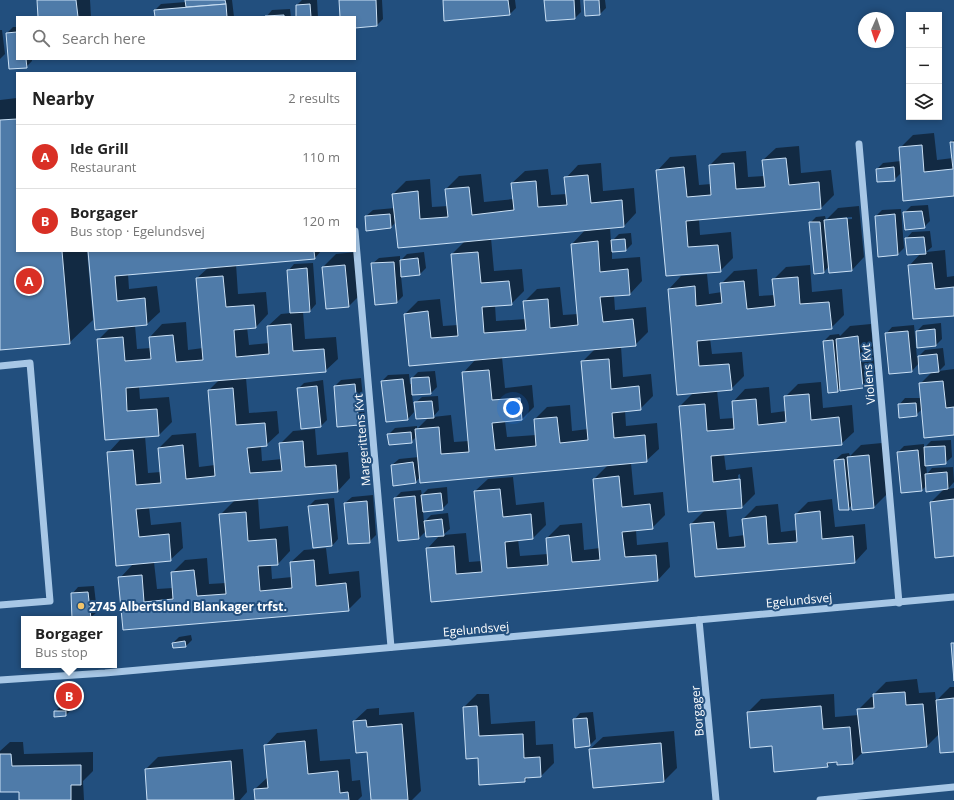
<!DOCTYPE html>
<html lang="en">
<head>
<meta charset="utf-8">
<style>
	body { margin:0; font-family:"Open Sans",sans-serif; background:#f6f6f6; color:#222 }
	.controls { position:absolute; right:12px; top:12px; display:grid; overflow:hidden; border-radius:0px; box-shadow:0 2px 6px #0003 }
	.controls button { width:36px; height:36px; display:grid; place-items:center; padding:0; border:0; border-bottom:1px solid #e0e0e0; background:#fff; color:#222; font:20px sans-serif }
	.compass { position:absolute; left:858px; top:12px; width:36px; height:36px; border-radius:50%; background:#fff; box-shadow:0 2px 6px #0003; rotate:183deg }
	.you { position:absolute; left:513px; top:408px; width:14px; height:14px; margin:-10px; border:3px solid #fff; border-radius:50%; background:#1a73e8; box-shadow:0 0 0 6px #1a73e833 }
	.badge { display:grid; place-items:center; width:26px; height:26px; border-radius:50%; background:#d93025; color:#fff; font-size:13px; font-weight:700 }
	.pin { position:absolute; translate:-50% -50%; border:2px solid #fff; box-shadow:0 1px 4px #0006 }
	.popup { position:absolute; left:21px; top:616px; width:96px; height:52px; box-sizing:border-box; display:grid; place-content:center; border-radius:0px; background:#fff; filter:drop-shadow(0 1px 3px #0005); font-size:13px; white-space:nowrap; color:#767676 }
	.popup b { font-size:15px; color:#222 }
	.popup::after { content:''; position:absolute; left:50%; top:100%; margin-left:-8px; border:8px solid transparent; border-top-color:#fff }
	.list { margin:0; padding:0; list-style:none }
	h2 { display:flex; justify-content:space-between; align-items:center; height:52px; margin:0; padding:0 16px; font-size:17px }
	h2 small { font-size:13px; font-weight:400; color:#767676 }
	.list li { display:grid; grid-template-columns:26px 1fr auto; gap:12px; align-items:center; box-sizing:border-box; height:64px; padding:0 16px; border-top:1px solid #e0e0e0 }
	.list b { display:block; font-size:15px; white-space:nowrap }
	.list p { margin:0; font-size:13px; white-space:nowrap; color:#767676 }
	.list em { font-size:13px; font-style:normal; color:#767676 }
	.icon { flex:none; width:22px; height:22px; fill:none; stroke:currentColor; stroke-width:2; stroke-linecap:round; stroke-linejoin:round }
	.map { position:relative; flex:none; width:954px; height:800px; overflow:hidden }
	.search { position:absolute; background:#fff; box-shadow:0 2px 6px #0003; left:16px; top:16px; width:340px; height:44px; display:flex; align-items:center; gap:10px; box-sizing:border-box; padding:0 14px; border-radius:0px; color:#767676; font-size:15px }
	.panel { position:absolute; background:#fff; box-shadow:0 2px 6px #0003; left:16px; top:72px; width:340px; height:180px; border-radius:0px }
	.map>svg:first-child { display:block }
	.shadow { fill:#0007; fill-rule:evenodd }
	.building { fill:#4f7ba9; stroke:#cae0f5 }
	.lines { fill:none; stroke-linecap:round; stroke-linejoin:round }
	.minor { stroke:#a7c7e6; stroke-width:7 }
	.poi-dot { fill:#f2c46a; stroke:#224f7e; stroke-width:1.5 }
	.labels { text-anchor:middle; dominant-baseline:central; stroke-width:4; stroke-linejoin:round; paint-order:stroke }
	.street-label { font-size:12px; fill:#fff; stroke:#224f7e }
	.poi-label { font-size:12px; font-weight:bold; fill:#fff; stroke:#224f7e; text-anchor:start }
</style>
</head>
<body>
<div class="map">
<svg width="954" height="800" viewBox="0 0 954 800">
	<rect width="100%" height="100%" fill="#224f7e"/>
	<g class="shadow">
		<polygon points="38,0 90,0 91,17 39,17"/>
		<polygon points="186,0 232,0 234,17 156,17 155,10 161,4 186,2"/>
		<polygon points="302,0 317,0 318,17 297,17 297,5"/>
		<polygon points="340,0 382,0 383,19 377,25 355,27 355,17 341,17"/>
		<polygon points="444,0 515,0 516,8 510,14"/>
		<polygon points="545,0 580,0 581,12 575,18"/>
		<polygon points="585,0 605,0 606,8 600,14"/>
		<polygon points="290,9 291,17 266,17 272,10"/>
		<polygon points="13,27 17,27 17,59 32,59 32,61 26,67 10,68 7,33"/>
		<polygon points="0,30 2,30 5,54 0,59"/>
		<polygon points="17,98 17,251 87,251 93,320 69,343 0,349 0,100"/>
		<polygon points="934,133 937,160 953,158 951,142 954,140 954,195 902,172 894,180 877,169 883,163 901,161 900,148 913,135"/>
		<polygon points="799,146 801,173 831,170 834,195 821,208 699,219 700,235 731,232 733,258 720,271 667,275 658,170 670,157 696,155 699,185 711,184 710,165 722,153 746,151 748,177 765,176 763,160 776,148"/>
		<path d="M601,163l2,28 31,-3 2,25 -12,13 -14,1 1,15 8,-8 12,-1 1,11 -6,6 -14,1v8l28,-2 2,24 -12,13 -16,1 1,15 31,-3 2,25 -13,13 -14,1 2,31 28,-3 2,22 -13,13 -15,1 1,16 31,-3 2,26 -13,12 -15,2 3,32 29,-3 2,23 -13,13 -16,2 1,15 31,-3 2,25 -12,13 -226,21 -4,-53 12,-13 -14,-4 -7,7 -20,2 -4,-42 6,-6 20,-2 1,5 6,-6 19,-2 1,16 -6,6 -19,2 1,11 7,-7 17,-2 2,16 -7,6 23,-2 3,29 13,-1 -7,-70 13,-12 25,-2 3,28 28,-3 2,23 -13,13 -15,1 2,17 28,-2 -1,-16 13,-13 22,-2 2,27 16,-2 -6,-69 14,-14 -188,12 -5,6 -23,-18 7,-6 20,-2 -2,-21 -6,6 -22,-8 6,-6 22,-2v3l12,-12 -14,-14 7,-6 16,-1 1,14 -6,7 18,-2 3,27 15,-1 -6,-68 13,-14 -66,6 -5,-51 13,-13 22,-2 3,27 15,-1 -6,-71 14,-14 -70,-18 -5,5 -25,-11 7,-6 22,-2 -2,-14 13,-13 24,-2 2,28 16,-1 -2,-17 13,-13 22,-2 3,28 30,-3 -2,-16 13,-12 23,-2 3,26 16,-1 -1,-16 12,-13zM586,229l-14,15 6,70 -15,1 -3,-28 -23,2 -13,13 2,17 -30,2 -1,-16 16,-1 13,-13 -2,-22 -28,2 -3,-33zM595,349l-13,13 6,67 -16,2 -2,-26 -23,2 -12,12 1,16 -29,2 -2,-16 17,-2 12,-12 -2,-22 -27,3 -3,-31z"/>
		<polygon points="928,205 930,221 924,227 904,213 911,206"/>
		<path d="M859,206l5,51 -12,13 -23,-4 -5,6 -14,-49 6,-6 9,-1 1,4 12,-12zM852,217v2l-15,1v-2z"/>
		<polygon points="901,209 904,248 898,254 876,216 882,210"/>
		<polygon points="930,231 932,247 926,252 945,250 947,277 954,276 954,315 909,266 921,253 906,239 912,232"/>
		<path d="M89,251h232l-6,7 -79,6 2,30 28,-2 2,22 -12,13h-9l2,18 20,-2 -1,-17 13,-12 10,-1 -3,-42 6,-7 19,-1 3,41 -6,7h-7l2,28 31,-2 2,22 -13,12 -79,7 3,35 28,-2 2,22 -13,12 -5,1 1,15 20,-2 -2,-15 13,-13 22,-2 2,26 31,-3 2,26 -12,13 -80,7 2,31 28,-3 2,25 -12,13h-7l1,15 20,-2 -1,-15 13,-12 22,-2 3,26 30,-3 2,26 -13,13 -224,19 -4,-51 14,-15 -26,-110 12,-13 25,-2 -1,-2 -38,3 -8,-99 12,-12zM209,267l-12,11 6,70 -15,2 -2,-28 -24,2 -12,13 1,11 -14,1 -2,-24 12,-1 13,-12 -3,-26 -28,3 -1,-15zM219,380l-10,10 6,75 -16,2 -3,-34 -24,2 -13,13 2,24 -13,1 -3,-37 14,-1 13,-13 -3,-25 -29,2 -1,-13zM235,500l-15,15 6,68 -17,1 -2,-26 -22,2 -13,13 1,15 -16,1 -3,-27 16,-2 13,-12 -2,-26 -30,3 -2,-18z"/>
		<polygon points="357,252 361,294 349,306 323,267 336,254"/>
		<polygon points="424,252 426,268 420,274 401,276 403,296 397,302 372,264 379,258 400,256 400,261 407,254"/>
		<path d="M810,265l2,27 30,-3 2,26 -13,13 -121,10 2,16 30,-2 2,24 -13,13 -14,1 3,29 14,-1 -1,-16 12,-13 24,-2 2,26 15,-2 -1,-14 13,-13 23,-2 2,26 29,-3 2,27 -13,12 -117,10 2,16 26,-3 3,27 -13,13 -16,1 3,29 16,-2 -2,-16 13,-13 22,-2 3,28 16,-2 -1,-16 12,-12 24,-3 3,28 30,-3 2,25 -12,13 -159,14 -5,-52 14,-14 -25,-104 14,-14 -25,-103 12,-13 26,-2 2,20 13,-2 -1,-8 13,-13 23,-2 2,27 16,-1 -2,-15 13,-13zM740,474l2,23h-2l-2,-22z"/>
		<polygon points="941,323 942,339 936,345 917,331 923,325"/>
		<polygon points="871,324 875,375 862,387 841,387 837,391 824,341 830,335 839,334 840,336 850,326"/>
		<polygon points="914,325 917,358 925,350 943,348 945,365 939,371 954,369 954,434 922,409 916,415 899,405 905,398 921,398 920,384 932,372 919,363 912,371 886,334 892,327"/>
		<polygon points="435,371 437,387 431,393 412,394 414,412 408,419 382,381 388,375 409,374 410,384 412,384 412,378 418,372"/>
		<polygon points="361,378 365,418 359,424 335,386 341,380"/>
		<polygon points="323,380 327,420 321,426 298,389 304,383"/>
		<polygon points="951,440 952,457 945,463 926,465 927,474 932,468 953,467 954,482 948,489 954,488 954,555 931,502 944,489 927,485 921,491 898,452 904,446 924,444 924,448 931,441"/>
		<polygon points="882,443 887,494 874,507 852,505 848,509 835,460 842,454 849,453 850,456 861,445"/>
		<polygon points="373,495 376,535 369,542 345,503 352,497"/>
		<polygon points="334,498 338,539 332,546 313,547 309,506 315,500"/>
		<polygon points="94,586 97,612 90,618 73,619 72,594 78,587"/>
		<polygon points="191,635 192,640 186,646 173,643 179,637"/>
		<polygon points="917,679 919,693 935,692 936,701 950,687 954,687 954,751 940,733 926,747 863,752 852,763 832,761 827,766 773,745 748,712 761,699 834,694 835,717 859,715 858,710 871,697 874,697 874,694 886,682"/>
		<polygon points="477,694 489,694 491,724 535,721 536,745 553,744 554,763 541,776 529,777 525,781 479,757 464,707"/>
		<polygon points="72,705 72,709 66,715 55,712 61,706"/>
		<polygon points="379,708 379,715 414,712 421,791 412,800 372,800 368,751 354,721 367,709"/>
		<polygon points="593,712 596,739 590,745 574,720 580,713"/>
		<polygon points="317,729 320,761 350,759 352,781 360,780 362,796 358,800 256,800 255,789 268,777 265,746 277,733"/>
		<polygon points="674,731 677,768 664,781 594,786 590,749 603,737"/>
		<polygon points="10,742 23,742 24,754 93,752 93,771 83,781 84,800 20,800 20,791 0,791 0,751"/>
		<polygon points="243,749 247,792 240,800 148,800 146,769 158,757"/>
	</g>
	<g class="building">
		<polygon points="37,0 76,0 78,17 38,17"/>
		<polygon points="185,0 225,0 226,4 186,7"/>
		<polygon points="339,0 376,0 377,26 355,28 355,17 340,17"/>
		<polygon points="443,0 508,0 510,15 444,21"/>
		<polygon points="544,0 574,0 575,19 546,21"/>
		<polygon points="584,0 599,0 600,15 585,16"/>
		<polygon points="226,4 227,17 155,17 154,10"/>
		<polygon points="310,4 311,17 296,17 296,5"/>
		<polygon points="284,15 284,17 265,17 265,16"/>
		<polygon points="17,32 17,59 26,59 27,68 9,69 6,33"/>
		<polygon points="17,119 17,251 62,251 70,344 0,350 0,120"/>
		<polygon points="950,142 954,142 954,196 903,201 899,147 922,145 924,172 953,169"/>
		<polygon points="786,158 789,185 819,182 821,209 686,221 688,247 718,245 721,272 666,276 656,170 684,167 687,197 711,195 709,165 734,163 736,189 765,187 762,160"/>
		<polygon points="894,167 895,181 877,182 876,169"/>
		<polygon points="588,175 591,203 622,200 624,227 398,248 392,194 418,191 420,219 448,217 445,189 469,187 472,215 514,210 511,183 536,181 538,207 567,205 564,177"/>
		<polygon points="922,211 925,228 905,230 903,212"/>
		<polygon points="390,214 391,228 366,231 365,216"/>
		<polygon points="895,214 898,255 878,257 875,216"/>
		<polygon points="847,218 852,271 829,273 824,220"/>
		<polygon points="809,222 820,222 824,273 814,274"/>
		<polygon points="924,237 926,254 907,255 905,238"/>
		<polygon points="625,239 626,251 612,252 611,240"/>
		<polygon points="598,241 600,272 628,269 630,295 600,297 603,322 633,319 636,346 409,366 404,314 428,311 431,338 458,336 451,254 478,252 481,283 509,281 512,305 482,307 484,333 526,330 523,301 548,299 550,328 578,325 571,244"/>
		<polygon points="88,251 314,251 315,259 115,276 117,301 145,298 147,325 95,330"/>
		<polygon points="418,258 420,275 401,277 400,260"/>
		<polygon points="394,262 397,303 375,305 371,263"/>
		<polygon points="932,263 935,289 954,287 954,316 913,319 908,265"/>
		<polygon points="345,265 349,307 326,309 322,267"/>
		<polygon points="307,268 310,312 290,313 287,270"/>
		<polygon points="223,276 226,307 254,305 256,328 234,330 236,357 269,354 267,326 291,324 293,351 324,349 326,372 126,388 127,411 157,409 159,436 105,440 97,339 123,337 125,361 151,359 149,337 173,335 176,362 203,360 196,278"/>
		<polygon points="798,277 800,304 829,302 832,329 697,341 699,366 729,364 732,390 677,395 668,289 695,286 696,306 722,303 720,283 744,281 747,309 775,306 772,279"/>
		<polygon points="935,329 936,346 917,348 916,331"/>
		<polygon points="908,331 912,372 889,374 885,333"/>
		<polygon points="858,336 863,388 840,391 836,339"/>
		<polygon points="833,340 838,392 828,393 823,341"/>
		<polygon points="937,354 939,372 919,374 918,356"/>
		<polygon points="609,359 611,389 639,386 641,410 612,413 614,438 645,435 647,462 420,483 415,429 439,427 441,454 469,452 462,372 489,370 492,400 520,398 522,420 492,423 495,450 536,446 534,419 557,417 560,443 588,440 581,361"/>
		<polygon points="429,377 431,394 412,395 411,378"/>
		<polygon points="403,379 408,420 386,422 381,381"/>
		<polygon points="943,381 946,408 954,407 954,435 924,438 919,383"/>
		<polygon points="355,384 359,425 337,427 334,386"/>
		<polygon points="317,386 321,427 301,429 297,388"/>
		<polygon points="233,388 236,425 265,423 267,446 247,448 250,473 282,471 279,443 303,441 305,467 336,465 338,492 136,509 139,537 169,534 171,561 116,566 107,452 133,450 136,485 161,483 158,448 183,445 186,479 215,476 208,390"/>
		<polygon points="809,394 811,420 839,417 842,445 711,456 713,482 740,479 742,508 688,512 679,406 705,404 707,431 734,429 732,401 756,399 758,425 786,422 784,396"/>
		<polygon points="432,401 434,418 416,419 414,402"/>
		<polygon points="916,403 917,416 899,418 898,404"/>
		<polygon points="411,432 412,443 389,445 387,434"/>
		<polygon points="945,446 946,464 925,466 924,447"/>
		<polygon points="918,450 922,491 901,493 897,452"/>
		<polygon points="869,455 874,508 852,510 847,457"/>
		<polygon points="844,459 849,510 839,510 834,460"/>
		<polygon points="413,462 416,483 393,486 391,465"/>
		<polygon points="947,472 948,489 926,492 925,474"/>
		<polygon points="619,476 622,507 650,504 653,529 622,532 625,557 656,555 658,581 431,602 426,548 454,546 456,574 482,572 474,491 500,489 503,517 531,514 533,539 505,542 507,568 548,565 546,538 569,535 572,562 600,560 593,479"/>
		<polygon points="441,493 443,510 423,512 421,495"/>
		<polygon points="415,496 419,539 398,541 394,498"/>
		<polygon points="954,499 954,556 935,558 930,502"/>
		<polygon points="367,501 370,543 348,544 344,503"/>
		<polygon points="328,504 332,546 313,548 308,506"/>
		<polygon points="820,511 822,539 853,536 855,563 695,577 690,524 714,522 717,549 745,547 742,519 766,516 768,544 797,542 795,514"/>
		<polygon points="246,512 248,541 276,539 278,565 258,566 260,591 292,588 290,562 314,560 316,586 346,583 349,611 123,630 118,577 142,575 144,602 173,599 171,572 194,570 197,596 226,594 219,514"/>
		<polygon points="442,519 444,536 426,537 424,521"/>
		<polygon points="88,592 91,619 72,619 71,593"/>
		<polygon points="185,641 186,647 173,648 172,643"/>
		<polygon points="951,643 954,643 954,681"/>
		<polygon points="905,692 906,705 923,704 927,747 862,753 857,709 874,708 873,694"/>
		<polygon points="954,698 954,752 940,753 936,700"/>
		<polygon points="477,706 479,736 523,734 524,758 540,757 541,777 525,778 525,782 479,785 478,758 466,759 463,707"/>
		<polygon points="821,706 823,729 850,727 853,764 837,765 837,762 827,763 828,767 774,772 772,746 750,748 747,712"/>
		<polygon points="54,711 66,711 66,716 54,717"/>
		<polygon points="587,718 590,746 575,748 573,719"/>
		<polygon points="366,720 367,727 402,724 408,800 371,800 367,752 356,753 353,721"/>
		<polygon points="305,741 308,774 338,771 340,793 348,792 349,800 255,800 254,789 268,788 264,745"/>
		<polygon points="661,743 664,782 593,788 589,749"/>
		<polygon points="0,754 11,754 12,766 81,765 81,785 71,785 71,800 19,800 19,792 0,792"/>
		<polygon points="231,761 234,800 147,800 145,769"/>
	</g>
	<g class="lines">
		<g class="minor">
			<polyline points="859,144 899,603"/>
			<polyline points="355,231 391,647"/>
			<polyline points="0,366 30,363 50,601 0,605"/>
			<polyline points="699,620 716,800"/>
			<polyline points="0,680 105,673 954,597"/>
			<polyline points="820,800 954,787"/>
		</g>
	</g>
	<circle class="poi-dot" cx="81" cy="606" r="4"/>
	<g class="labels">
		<g class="street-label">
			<text transform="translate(868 374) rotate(-95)">Violens Kvt</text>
			<text transform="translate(362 440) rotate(-95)">Margerittens Kvt</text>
			<text transform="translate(799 600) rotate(-5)">Egelundsvej</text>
			<text transform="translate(476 629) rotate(-5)">Egelundsvej</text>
			<text transform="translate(697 711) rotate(-95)">Borgager</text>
		</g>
		<g class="poi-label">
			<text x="89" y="606">2745 Albertslund Blankager trfst.</text>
		</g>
	</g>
</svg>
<div class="controls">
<button>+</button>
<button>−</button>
<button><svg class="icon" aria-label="layers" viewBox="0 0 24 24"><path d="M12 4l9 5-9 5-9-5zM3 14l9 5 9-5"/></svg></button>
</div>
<svg class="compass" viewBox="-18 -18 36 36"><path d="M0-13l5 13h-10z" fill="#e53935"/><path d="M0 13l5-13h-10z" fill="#767676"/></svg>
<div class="you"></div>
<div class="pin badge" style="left:29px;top:281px">A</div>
<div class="pin badge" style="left:69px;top:696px">B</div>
<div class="popup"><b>Borgager</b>Bus stop</div>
<div class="search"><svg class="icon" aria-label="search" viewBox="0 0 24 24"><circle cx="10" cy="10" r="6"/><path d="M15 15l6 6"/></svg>Search here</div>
<section class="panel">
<h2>Nearby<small>2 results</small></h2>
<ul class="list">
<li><span class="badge">A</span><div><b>Ide Grill</b><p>Restaurant</p></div><em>110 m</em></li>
<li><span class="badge">B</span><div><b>Borgager</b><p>Bus stop · Egelundsvej</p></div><em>120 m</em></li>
</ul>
</section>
</div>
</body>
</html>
